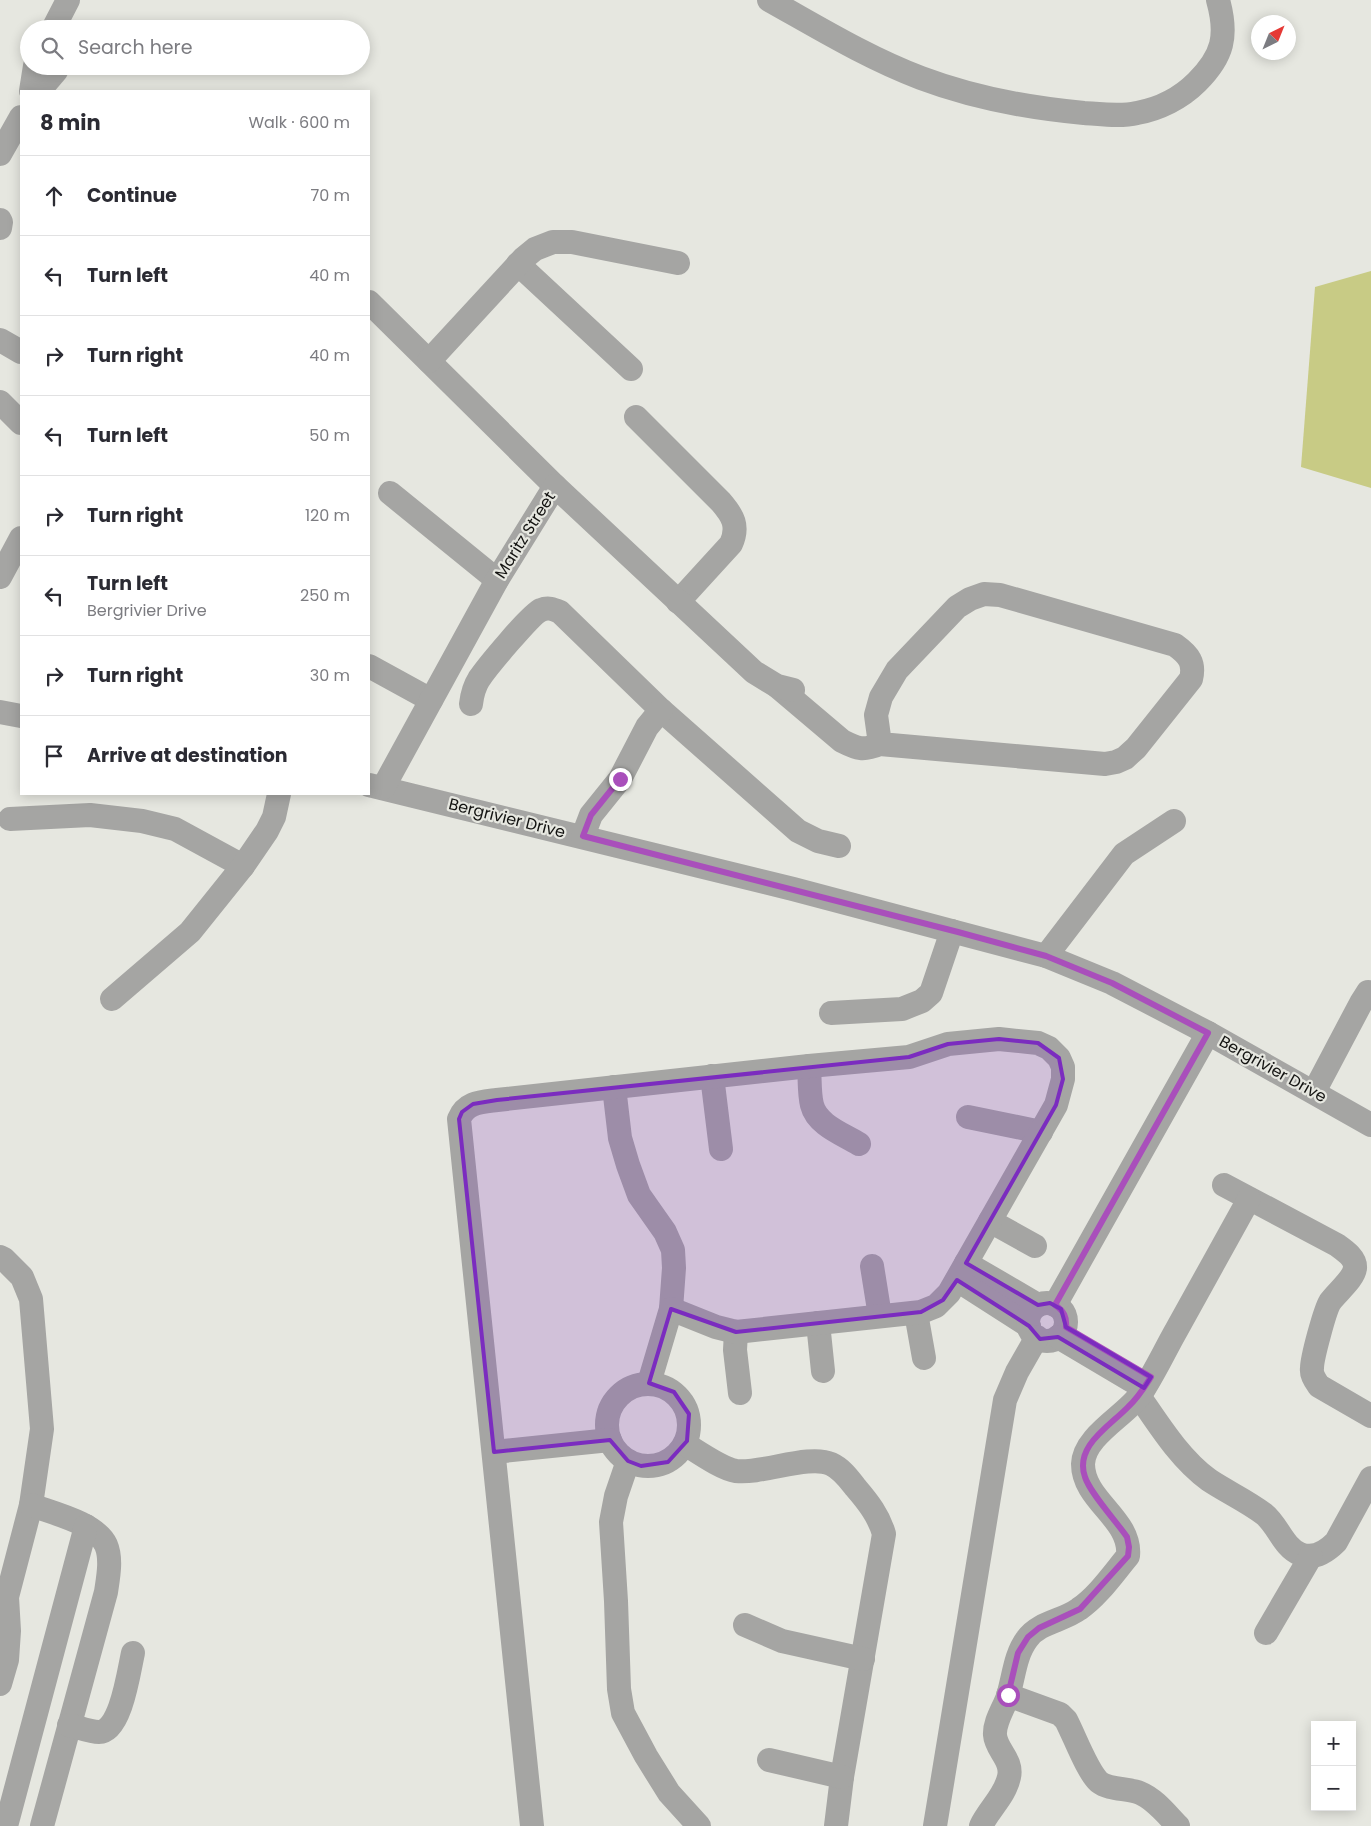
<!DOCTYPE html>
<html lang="en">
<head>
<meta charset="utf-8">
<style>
	body { margin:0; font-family:Poppins,sans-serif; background:#f2f2f3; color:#2b2b33 }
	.controls { position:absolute; right:15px; bottom:15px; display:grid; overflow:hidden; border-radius:0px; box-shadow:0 2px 12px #0003 }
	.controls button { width:45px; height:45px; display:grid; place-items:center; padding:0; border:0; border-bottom:1px solid #e1e1e2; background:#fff; color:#2b2b33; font:25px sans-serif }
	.compass { position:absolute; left:1251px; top:15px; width:45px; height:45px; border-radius:50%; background:#fff; box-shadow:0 2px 12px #0003; rotate:43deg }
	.stop { position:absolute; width:15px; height:15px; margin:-11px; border:4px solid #a94fbb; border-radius:50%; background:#fff }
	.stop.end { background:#a94fbb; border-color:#fff; box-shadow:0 1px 5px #0008 }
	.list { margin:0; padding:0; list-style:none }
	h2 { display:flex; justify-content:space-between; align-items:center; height:65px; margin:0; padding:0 20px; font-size:21px }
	h2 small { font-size:16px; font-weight:400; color:#7c7c81 }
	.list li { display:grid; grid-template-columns:32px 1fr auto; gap:15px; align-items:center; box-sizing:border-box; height:80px; padding:0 20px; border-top:1px solid #e1e1e2 }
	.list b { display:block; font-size:19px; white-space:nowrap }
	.list p { margin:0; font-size:16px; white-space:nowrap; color:#7c7c81 }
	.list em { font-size:16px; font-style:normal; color:#7c7c81 }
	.icon { flex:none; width:28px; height:28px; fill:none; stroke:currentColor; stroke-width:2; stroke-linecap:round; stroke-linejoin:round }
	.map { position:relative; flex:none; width:1371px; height:1826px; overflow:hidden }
	.search { position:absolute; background:#fff; box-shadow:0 2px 12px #0003; left:20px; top:20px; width:350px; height:55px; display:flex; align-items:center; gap:12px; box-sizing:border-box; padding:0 18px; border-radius:28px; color:#7c7c81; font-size:19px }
	.panel { position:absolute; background:#fff; box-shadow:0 2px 12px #0003; left:20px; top:90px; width:350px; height:705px; border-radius:0px }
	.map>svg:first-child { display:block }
	.water { fill:#c8cb85 }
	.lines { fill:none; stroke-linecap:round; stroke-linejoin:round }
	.minor { stroke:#a5a5a3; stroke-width:24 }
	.route { stroke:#a94fbb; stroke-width:6 }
	.marked { fill:#7b2cbf; fill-opacity:0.2; stroke:#7b2cbf; stroke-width:4; stroke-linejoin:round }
	.labels { text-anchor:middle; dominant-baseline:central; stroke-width:4.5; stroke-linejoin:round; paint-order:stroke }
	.street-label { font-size:16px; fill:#131311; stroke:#e6e7e0 }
</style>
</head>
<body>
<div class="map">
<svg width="1371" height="1826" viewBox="0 0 1371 1826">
	<rect width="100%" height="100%" fill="#e6e7e0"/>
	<polygon class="water" points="1371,271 1371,488 1301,467 1315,287"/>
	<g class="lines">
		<g class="minor">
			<path d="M769,0c50,28 99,58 152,78 53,20 108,30 163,35 17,1 36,4 53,0 22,-4 44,-15 60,-31 26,-26 31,-46 21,-82"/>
			<polyline points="53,29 68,0"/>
			<polyline points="31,91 35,66"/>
			<polyline points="39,91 56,71"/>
			<polyline points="0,154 21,117"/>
			<polyline points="0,220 1,222 0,228"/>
			<polyline points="518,264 631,369"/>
			<polyline points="369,302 555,486"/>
			<polyline points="0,340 21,352"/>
			<polyline points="429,361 524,258 535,249 553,242 572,242 678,263"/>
			<polyline points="0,402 21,423"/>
			<path d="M636,417l85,85c12,14 18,24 10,42l-53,58"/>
			<polyline points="390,493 497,580"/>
			<polyline points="0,577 21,538"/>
			<polyline points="369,666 431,700"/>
			<path d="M777,686l65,55c16,8 21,10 38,3l225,20 11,-2 9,-4 11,-10 55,-69c4,-16 -2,-24 -16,-34l-175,-50 -16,-1 -14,5 -13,8 -60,63 -16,27 -5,18 4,29"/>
			<path d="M471,704c1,-9 3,-17 8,-25 8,-12 52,-65 62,-69 7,-3 12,-1 19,2l101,98 137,121 20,10 21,5"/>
			<polyline points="0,712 21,716"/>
			<polyline points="369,785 793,889 1046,956 1112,983 1208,1033 1371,1125"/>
			<polyline points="383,788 497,580 555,486 754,672 777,686 793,690"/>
			<polyline points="10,819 90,815 142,821 175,829 243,866"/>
			<polyline points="583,836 591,815 620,779 647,727 661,710"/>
			<polyline points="1046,956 1124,854 1174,821"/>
			<polyline points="112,999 190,932 243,866 267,831 274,817 279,794"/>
			<polyline points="831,1013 902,1009 922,1001 931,993 952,931"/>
			<path d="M809,1066c1,12 0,27 3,39 5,20 31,29 47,39"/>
			<polyline points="712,1076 721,1149"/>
			<polyline points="614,1087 620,1138 628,1165 639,1195 665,1232 673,1250 674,1268 671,1309 649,1383"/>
			<polyline points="1314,1092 1361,1003 1368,992 1371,994"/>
			<polyline points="968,1117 1041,1132"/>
			<path d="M1224,1185l113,60c7,5 19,13 18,23 -1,11 -19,25 -25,34 -5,8 -18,56 -18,66 -1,7 3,12 7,18l52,30"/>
			<polyline points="990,1221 1035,1246"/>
			<polyline points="0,1257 4,1259 22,1277 31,1299 42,1429 31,1505 7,1597 9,1631 7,1660 0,1684"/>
			<polyline points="966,1263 1038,1305"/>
			<polyline points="872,1266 880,1316"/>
			<polyline points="957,1280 1029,1326"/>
			<circle cx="1047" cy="1322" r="19"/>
			<polyline points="1055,1305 1208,1033"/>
			<polyline points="916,1313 924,1358"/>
			<polyline points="818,1323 823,1371"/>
			<polyline points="736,1332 735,1350 740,1393"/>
			<polyline points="1058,1337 1144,1388"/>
			<circle cx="648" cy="1425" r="41"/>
			<path d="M1139,1396c20,29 41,63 70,84 18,12 38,21 55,34 14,11 19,33 36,40 14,6 26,-2 36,-12l35,-64"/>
			<path d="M685,1444c13,8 37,25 51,27 27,3 73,-17 95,-7 11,5 18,15 25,24 12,14 23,28 28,46l-42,243 -6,49"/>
			<polyline points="494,1452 610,1440"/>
			<polyline points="628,1461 616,1496 611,1522 616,1601 619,1689 623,1713 646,1756 669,1793 699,1826"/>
			<path d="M31,1505c21,8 65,18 75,40 6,14 2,33 0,47l-64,234"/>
			<polyline points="745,1625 782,1641 863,1659"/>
			<polyline points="1266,1633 1311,1556"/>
			<path d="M1008,1695l52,19 6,6c8,15 21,51 33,62 10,8 29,6 41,11 15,6 27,22 38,33"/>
			<path d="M69,1725c9,2 21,7 30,7 22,0 30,-62 34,-79"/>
			<polyline points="769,1760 842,1777"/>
			<polyline points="6,1826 86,1526"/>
			<path d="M532,1826l-73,-707c7,-17 22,-17 38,-19l312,-34 100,-9 39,-13 51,-5 39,4 11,5 10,10 4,9v12l-7,26 -107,188 -13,13 -15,6 -185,20 -20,-5 -45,-18"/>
			<polyline points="935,1826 1005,1400 1017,1372 1037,1337"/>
			<path d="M981,1826c8,-17 24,-30 28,-49 4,-17 -13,-27 -14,-42 -1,-13 9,-27 13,-39 6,-20 7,-41 19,-57 12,-17 36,-18 52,-30 19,-13 34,-35 49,-53 4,-37 -45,-55 -45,-92 1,-28 42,-48 57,-69 14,-21 25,-45 37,-66 24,-43 48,-87 72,-130"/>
		</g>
	</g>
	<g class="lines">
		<path class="route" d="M620,779l-29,36 -8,21 375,96 88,24 66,27 96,50 -153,272c9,6 12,12 11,22l85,50c-7,11 -13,21 -23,30 -18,19 -54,39 -43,70 5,16 31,44 42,60l2,10 -1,9 -48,53 -41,19 -11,9 -10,16 -10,42"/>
	</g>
	<path class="marked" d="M999,1039l39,4 21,15 4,21 -7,26 -90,158 72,42 12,-2 11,6 5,18 85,50 -7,11 -86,-51 -18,2 -11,-13 -72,-46 -14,20 -22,12 -185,20 -65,-23 -22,74 25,9 15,22 -2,27 -19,21 -27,4 -13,-5 -18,-21 -116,12 -35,-333 3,-7 11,-8 24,-4 412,-43 39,-13z"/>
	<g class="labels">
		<g class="street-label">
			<text transform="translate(525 535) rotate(-58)">Maritz Street</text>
			<text transform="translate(507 818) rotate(14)">Bergrivier Drive</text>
			<text transform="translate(1273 1069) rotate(29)">Bergrivier Drive</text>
		</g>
	</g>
</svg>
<div class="controls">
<button>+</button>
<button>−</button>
</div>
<svg class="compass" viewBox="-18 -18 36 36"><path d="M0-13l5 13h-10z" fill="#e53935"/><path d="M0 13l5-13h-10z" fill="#7c7c81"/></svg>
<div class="stop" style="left:1008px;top:1695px"></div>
<div class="stop end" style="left:620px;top:779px"></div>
<div class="search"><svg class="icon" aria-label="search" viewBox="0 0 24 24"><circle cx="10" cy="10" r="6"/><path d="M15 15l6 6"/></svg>Search here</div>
<section class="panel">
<h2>8 min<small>Walk · 600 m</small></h2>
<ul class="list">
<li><svg class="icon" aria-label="ahead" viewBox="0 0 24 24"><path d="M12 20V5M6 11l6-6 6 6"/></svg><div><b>Continue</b></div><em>70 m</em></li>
<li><svg class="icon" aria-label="left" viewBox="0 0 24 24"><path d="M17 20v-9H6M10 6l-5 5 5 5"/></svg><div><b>Turn left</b></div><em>40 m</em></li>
<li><svg class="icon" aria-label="right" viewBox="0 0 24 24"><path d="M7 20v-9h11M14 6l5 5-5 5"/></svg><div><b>Turn right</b></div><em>40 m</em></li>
<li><svg class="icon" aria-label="left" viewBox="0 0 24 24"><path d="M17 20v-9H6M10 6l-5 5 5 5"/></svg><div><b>Turn left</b></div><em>50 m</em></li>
<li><svg class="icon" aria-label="right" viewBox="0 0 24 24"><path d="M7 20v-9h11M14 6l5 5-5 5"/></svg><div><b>Turn right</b></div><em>120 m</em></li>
<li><svg class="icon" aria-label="left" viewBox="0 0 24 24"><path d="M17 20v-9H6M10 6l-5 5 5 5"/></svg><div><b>Turn left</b><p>Bergrivier Drive</p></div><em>250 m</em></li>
<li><svg class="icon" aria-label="right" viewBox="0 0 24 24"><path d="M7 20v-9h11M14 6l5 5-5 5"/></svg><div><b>Turn right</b></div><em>30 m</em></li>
<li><svg class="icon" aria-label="arrive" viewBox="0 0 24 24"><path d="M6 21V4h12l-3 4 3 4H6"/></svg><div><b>Arrive at destination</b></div></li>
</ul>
</section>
</div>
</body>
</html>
